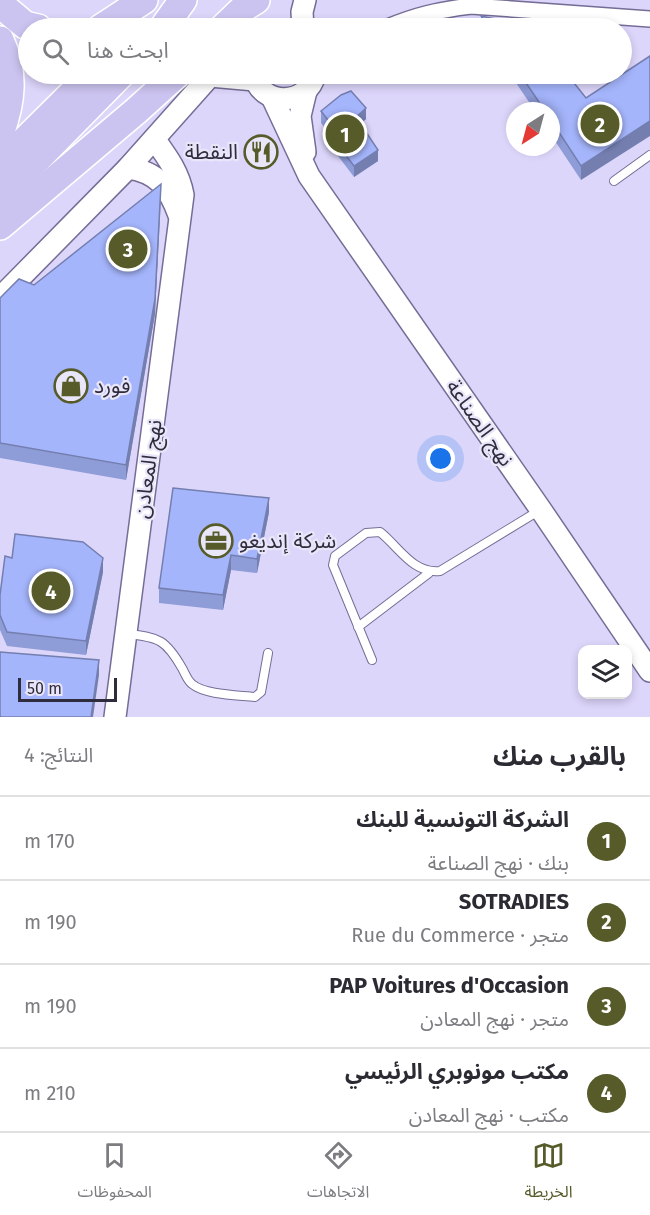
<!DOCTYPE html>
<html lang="ar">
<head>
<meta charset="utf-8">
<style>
	body { margin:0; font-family:"Fira Sans","Noto Sans Arabic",sans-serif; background:#f7f7f7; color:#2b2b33; direction:rtl }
	.controls { position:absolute; right:18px; bottom:18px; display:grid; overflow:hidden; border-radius:12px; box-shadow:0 3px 9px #0003 }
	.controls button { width:54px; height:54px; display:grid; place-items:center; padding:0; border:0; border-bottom:2px solid #e1e1e2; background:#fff; color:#2b2b33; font:30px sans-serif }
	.compass { position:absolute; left:506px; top:102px; width:54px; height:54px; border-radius:50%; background:#fff; box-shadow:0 3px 9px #0003; rotate:216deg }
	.scale { position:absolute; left:18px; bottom:15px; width:99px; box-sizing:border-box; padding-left:6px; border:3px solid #2f2c3d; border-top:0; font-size:16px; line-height:21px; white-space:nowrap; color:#2f2c3d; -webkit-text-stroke:4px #e9e6f9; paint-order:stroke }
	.you { position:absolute; left:441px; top:459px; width:21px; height:21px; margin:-15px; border:4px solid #fff; border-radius:50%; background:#1a73e8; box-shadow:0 0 0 9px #1a73e833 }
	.badge { display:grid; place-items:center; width:39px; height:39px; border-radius:50%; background:#565b29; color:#fff; font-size:20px; font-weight:700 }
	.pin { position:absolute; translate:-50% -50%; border:3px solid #fff; box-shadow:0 2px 6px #0006 }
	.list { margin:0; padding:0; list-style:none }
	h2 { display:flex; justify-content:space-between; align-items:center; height:78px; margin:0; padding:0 24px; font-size:26px }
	h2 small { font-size:20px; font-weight:400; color:#7c7c81 }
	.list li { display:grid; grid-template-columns:39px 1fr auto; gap:18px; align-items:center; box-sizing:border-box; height:84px; padding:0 24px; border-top:2px solid #e1e1e2 }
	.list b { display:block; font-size:22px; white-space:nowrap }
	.list p { margin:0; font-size:20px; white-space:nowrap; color:#7c7c81 }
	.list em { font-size:20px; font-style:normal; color:#7c7c81 }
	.icon { flex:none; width:33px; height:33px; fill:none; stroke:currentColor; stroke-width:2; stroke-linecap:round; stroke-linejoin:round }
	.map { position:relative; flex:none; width:650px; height:717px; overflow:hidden; direction:ltr }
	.search { position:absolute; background:#fff; box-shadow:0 3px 9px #0003; left:18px; right:18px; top:18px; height:66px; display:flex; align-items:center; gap:15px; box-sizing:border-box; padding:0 21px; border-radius:33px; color:#7c7c81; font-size:22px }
	.sheet { height:414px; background:#fff }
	nav { display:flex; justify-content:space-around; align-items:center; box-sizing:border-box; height:84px; border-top:2px solid #e1e1e2; background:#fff; font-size:16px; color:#7c7c81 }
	nav a { display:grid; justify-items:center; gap:3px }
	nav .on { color:#565b29 }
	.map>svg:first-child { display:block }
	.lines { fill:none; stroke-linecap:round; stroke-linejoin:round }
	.lane-casing { stroke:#766d96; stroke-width:10 }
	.street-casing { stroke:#766d96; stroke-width:18 }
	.secondary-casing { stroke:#766d96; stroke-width:24 }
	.highway-casing { stroke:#fff; stroke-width:30 }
	.lane { stroke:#fff; stroke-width:8 }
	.street { stroke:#fff; stroke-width:15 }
	.secondary { stroke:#fff; stroke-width:21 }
	.highway { stroke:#ccc4f0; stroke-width:27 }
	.wall { fill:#8e9cd8 }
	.shaded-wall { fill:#747fb0 }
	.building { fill:#a5b5fb; stroke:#747fb0; stroke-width:1.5 }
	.labels { text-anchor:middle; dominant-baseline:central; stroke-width:4.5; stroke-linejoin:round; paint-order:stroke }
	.poi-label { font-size:21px; fill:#2f2c3d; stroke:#e9e6f9; text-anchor:start }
	.street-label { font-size:21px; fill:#2f2c3d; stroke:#e9e6f9 }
</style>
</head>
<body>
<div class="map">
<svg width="650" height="717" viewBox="0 0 650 717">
	<rect width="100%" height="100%" fill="#ddd6fb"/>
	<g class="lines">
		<defs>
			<g id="lane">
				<polyline points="614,181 650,155"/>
				<polyline points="358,627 429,573"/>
				<path d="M127,634c32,3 39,6 55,34 3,5 5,12 10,16 13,11 46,11 63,13l6,-5 7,-39"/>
				<path d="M372,660l-39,-95 2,-9 31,-23 14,-1c19,15 33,42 60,39l100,-61"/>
			</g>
			<path id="street" d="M385,28c31,-13 53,-18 86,-22l179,13"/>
			<g id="secondary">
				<polyline points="303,28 302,12 305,0"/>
				<path d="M254,74c6,33 54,33 61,0"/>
				<polyline points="210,76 255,80"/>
				<polyline points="272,97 309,176 541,510 650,671"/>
				<polyline points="305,152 300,116 306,91"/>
				<path d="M128,168c30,4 41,20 51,47"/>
				<polyline points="0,298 128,168 210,76 215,74"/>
				<path d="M115,717l68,-522c-4,-22 -15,-37 -28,-55"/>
			</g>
			<g id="highway">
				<polyline points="0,4 25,25 38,28"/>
				<polyline points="101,28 144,0"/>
				<polyline points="163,28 183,0"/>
				<polyline points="223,28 245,7 256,0"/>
				<path d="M0,40c15,33 12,61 0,94"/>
				<polyline points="0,165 92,74"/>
				<polyline points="0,197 121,74"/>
				<polyline points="0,226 136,111 177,74"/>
			</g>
		</defs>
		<use href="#lane" class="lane-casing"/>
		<use href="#street" class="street-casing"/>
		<use href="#secondary" class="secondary-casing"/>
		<use href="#highway" class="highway-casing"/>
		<use href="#lane" class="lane"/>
		<use href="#street" class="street"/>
		<use href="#secondary" class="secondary"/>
		<use href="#highway" class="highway"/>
	</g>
	<g class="wall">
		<polygon points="481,16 532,28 481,28"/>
		<polygon points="510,74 567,74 586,98 581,180 551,135 551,111 535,111"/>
		<polygon points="321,111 366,119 360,124 378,161 354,177 329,144 329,133 321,123"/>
		<polygon points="161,198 155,314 126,480 0,458 0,298 34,285"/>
		<polygon points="269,512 257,573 231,570 223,610 159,603 159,588"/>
		<polygon points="12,558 103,572 86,655 7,646 0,630 0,595"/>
	</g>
	<g class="shaded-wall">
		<polygon points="366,108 366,119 356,128 356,117"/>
		<polygon points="650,121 650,136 581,180 581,166"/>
		<polygon points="378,150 378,161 354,177 354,166"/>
		<polygon points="161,184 155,314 126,480 126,465"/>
		<polygon points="269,498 269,512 257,573 257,559"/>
		<polygon points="231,555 231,570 223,610 223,595"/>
		<polygon points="103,558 103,572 86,655 86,641"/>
		<polygon points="99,660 99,675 93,717 91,717"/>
	</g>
	<g class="building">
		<polygon points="481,16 530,26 532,28 490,28"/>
		<polygon points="650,56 650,121 581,166 551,120 551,111 545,111 520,74 567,74 586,98"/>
		<polygon points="351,91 366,108 356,117 378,150 354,166 329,133 335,129 321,111 341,95"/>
		<polygon points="161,184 155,299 126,465 0,443 0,298 19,279 34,285"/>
		<polygon points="173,488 269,498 257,559 231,555 223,595 159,588"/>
		<polygon points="15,534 83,542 103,558 86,641 7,632 0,615 0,595 5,556 12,558"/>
		<polygon points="0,652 99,660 91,717 1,717 0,716"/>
	</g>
	<defs>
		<symbol id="restaurant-ring" viewBox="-11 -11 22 22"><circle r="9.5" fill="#e9e6f9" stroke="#565b29" stroke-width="1.5"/><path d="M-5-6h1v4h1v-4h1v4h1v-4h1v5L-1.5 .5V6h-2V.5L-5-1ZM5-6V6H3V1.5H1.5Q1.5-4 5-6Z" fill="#565b29"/></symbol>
		<symbol id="shop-ring" viewBox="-11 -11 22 22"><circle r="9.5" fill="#e9e6f9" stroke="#565b29" stroke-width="1.5"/><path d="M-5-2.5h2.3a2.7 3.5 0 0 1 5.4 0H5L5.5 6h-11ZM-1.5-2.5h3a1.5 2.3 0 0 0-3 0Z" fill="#565b29"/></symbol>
		<symbol id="office-ring" viewBox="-11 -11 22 22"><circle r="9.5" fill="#e9e6f9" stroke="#565b29" stroke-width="1.5"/><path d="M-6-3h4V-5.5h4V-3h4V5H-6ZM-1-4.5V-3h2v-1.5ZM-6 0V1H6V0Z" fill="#565b29"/></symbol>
	</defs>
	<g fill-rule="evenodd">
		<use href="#restaurant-ring" x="242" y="133" width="38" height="38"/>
		<use href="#shop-ring" x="52" y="367" width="38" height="38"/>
		<use href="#office-ring" x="197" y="522" width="38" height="38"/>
	</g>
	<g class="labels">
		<g class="poi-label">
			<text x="238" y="152" text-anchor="end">النقطة</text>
			<text x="94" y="386">فورد</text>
			<text x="239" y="541">شركة إنديغو</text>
		</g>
		<g class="street-label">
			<text transform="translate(480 423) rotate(55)">نهج الصناعة</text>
			<text transform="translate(148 469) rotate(-82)">نهج المعادن</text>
		</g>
	</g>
</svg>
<div class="controls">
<button><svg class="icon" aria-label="layers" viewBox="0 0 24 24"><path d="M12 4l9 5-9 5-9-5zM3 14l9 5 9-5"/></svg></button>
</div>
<svg class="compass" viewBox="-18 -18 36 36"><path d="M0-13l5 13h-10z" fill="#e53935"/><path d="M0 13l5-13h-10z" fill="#7c7c81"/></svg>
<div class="scale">50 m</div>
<div class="you"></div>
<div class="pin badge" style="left:345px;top:134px">1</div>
<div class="pin badge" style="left:600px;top:124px">2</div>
<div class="pin badge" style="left:128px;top:249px">3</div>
<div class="pin badge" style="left:51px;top:591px">4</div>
<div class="search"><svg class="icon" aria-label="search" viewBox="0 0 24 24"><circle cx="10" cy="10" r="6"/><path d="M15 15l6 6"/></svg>ابحث هنا</div>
</div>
<section class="sheet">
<h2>بالقرب منك<small>النتائج: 4</small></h2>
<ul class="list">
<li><span class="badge">1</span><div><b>الشركة التونسية للبنك</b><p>بنك · نهج الصناعة</p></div><em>170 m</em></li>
<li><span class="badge">2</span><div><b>SOTRADIES</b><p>متجر · Rue du Commerce</p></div><em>190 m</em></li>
<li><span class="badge">3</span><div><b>PAP Voitures d'Occasion</b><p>متجر · نهج المعادن</p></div><em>190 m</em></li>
<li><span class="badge">4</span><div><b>مكتب مونوبري الرئيسي</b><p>مكتب · نهج المعادن</p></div><em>210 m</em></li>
</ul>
</section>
<nav>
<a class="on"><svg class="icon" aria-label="map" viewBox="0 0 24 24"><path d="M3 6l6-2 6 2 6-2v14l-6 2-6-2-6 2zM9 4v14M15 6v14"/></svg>الخريطة</a>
<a><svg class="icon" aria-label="directions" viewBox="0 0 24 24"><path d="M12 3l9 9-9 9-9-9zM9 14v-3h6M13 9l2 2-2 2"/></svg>الاتجاهات</a>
<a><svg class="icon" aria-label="saved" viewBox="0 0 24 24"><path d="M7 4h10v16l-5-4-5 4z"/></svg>المحفوظات</a>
</nav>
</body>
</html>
